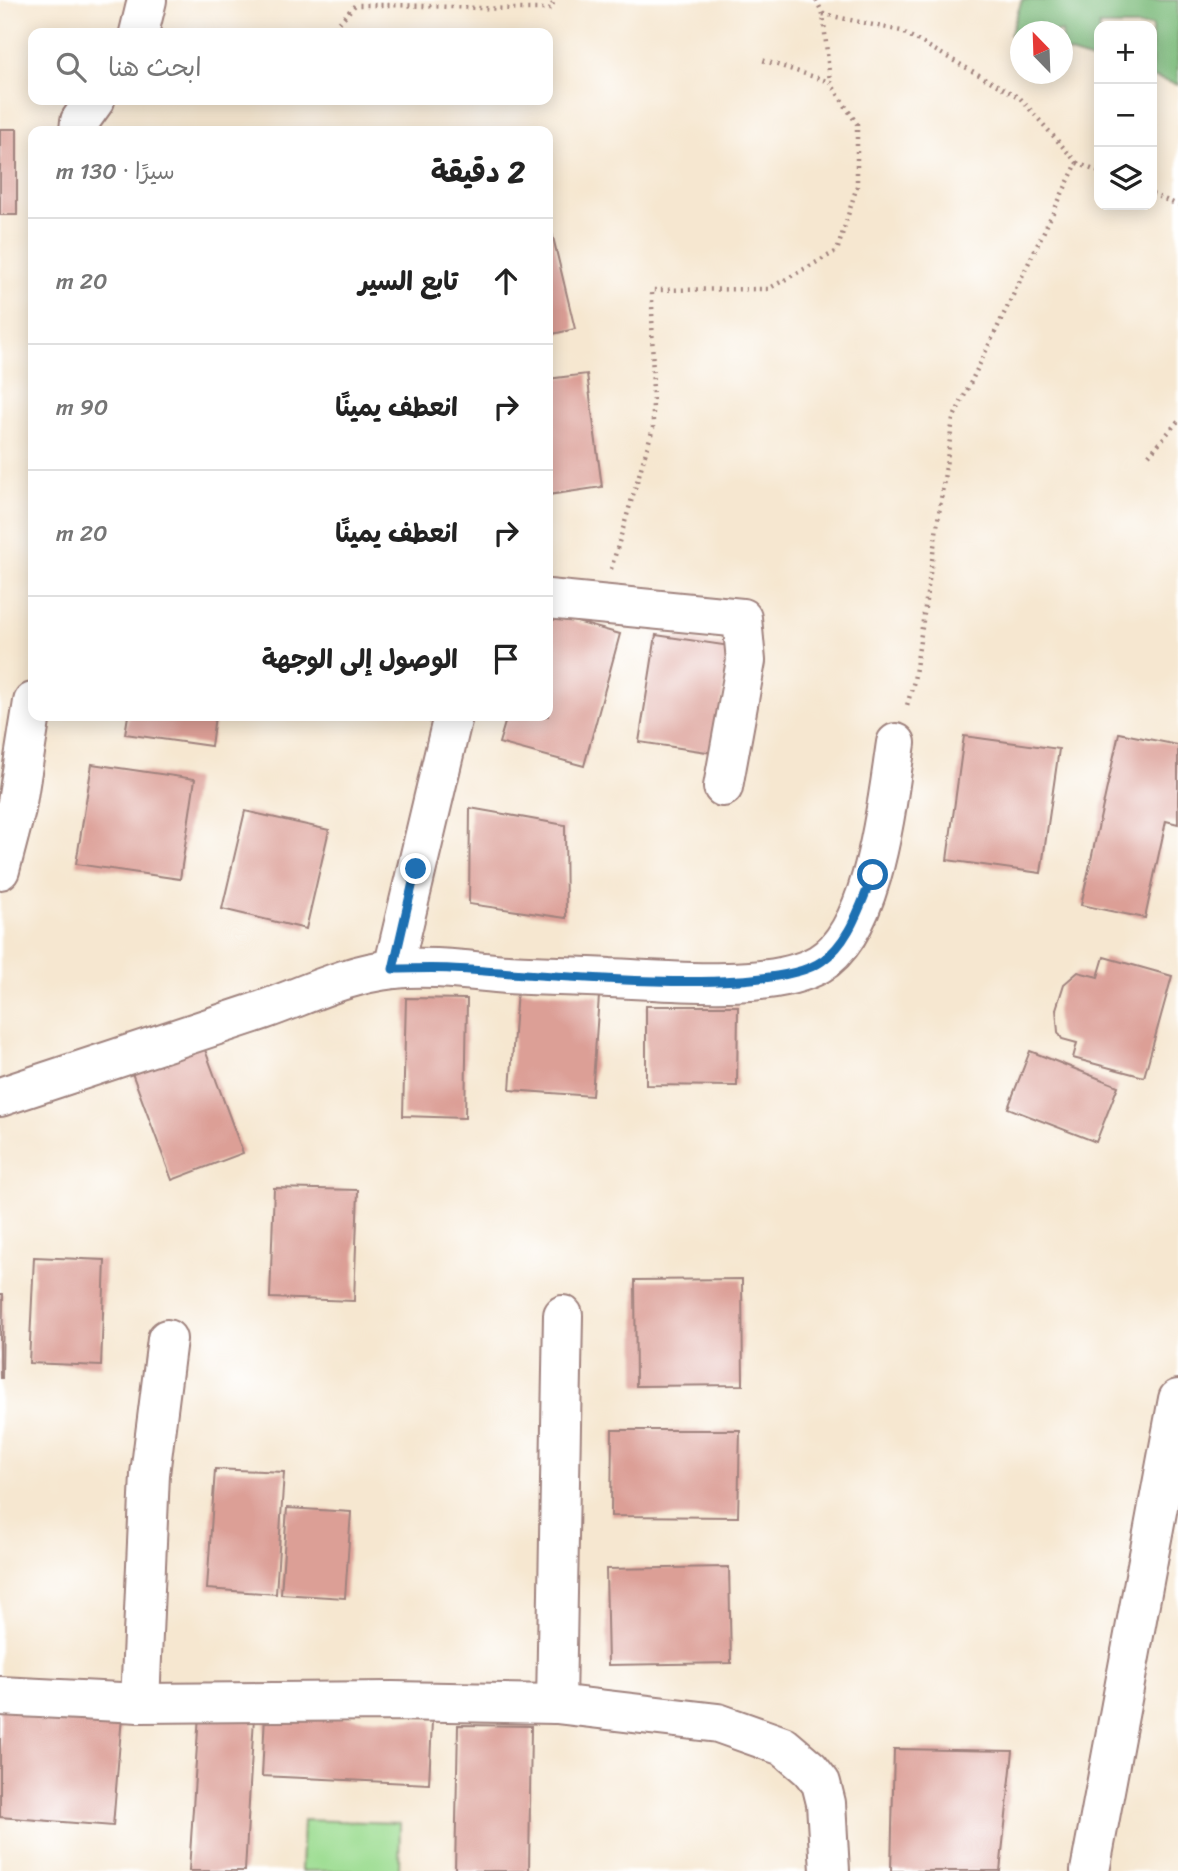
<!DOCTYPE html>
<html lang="ar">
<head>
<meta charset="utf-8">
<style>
	body { margin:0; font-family:Sriracha,"Playpen Sans Arabic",sans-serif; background:#f6f6f6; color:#222; direction:rtl }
	.controls { position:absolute; right:21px; top:21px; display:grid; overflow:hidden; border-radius:14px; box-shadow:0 4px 18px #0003 }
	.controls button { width:63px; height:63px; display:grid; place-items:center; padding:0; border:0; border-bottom:2px solid #e0e0e0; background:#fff; color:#222; font:35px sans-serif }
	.compass { position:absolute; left:1010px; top:21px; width:63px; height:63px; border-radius:50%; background:#fff; box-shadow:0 4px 18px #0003; rotate:337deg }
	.stop { position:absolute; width:21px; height:21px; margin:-16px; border:5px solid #1f6fb2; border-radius:50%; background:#fff }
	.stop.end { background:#1f6fb2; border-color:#fff; box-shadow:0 2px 7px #0008 }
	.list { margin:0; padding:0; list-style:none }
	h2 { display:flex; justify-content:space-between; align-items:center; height:91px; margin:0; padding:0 28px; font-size:30px }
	h2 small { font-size:23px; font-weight:400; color:#767676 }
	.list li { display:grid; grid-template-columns:46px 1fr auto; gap:21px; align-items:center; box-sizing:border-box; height:126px; padding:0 28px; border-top:2px solid #e0e0e0 }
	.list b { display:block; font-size:26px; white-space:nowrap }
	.list em { font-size:23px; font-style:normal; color:#767676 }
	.icon { flex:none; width:38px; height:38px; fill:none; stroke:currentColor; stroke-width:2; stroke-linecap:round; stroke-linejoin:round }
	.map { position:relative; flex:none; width:1178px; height:1871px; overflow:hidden; direction:ltr }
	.search { position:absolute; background:#fff; box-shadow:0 4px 18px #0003; left:28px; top:28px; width:525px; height:77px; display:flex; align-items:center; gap:18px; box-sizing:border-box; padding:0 24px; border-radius:14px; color:#767676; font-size:26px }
	.panel { position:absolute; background:#fff; box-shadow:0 4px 18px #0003; left:28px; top:126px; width:525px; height:595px; border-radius:14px; direction:rtl }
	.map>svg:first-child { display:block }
	.green { fill:#9edd93; stroke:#747e5f; stroke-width:2 }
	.forest { fill:#7ebc7d; stroke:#646e54; stroke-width:2 }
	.building { fill:#dc9f96 }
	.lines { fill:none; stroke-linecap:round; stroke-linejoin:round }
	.minor-casing { stroke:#a0837e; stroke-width:42 }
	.path { stroke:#a0837e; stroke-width:4.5; stroke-dasharray:2 5; stroke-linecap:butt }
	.minor { stroke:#fff; stroke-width:38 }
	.route { stroke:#1f6fb2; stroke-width:9 }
</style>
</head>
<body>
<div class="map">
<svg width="1178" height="1871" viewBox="0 0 1178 1871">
	<rect width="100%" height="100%" fill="#fff"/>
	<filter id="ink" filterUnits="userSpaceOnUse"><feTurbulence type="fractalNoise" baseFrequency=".0143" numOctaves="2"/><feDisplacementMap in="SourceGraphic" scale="14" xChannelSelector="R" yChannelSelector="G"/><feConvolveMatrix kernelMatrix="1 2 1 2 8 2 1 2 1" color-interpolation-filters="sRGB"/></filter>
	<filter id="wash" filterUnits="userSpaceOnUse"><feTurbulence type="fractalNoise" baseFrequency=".00686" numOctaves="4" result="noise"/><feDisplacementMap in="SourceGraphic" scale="28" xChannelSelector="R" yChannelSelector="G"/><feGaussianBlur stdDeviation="1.57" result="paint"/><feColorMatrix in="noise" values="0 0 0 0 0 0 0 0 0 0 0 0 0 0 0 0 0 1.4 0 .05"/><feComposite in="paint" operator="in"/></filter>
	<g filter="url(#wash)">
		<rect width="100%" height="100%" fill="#f6e7d0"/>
		<polygon class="green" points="303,1820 400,1823 399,1871 301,1871"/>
		<polygon class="forest" points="1022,0 1178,0 1178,85 1152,77 1152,26 1099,26 1099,62 1063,51 1062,32 1020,32 1020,38 1010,35"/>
		<g id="blocks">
			<g class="building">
				<rect x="0" y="129" width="17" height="86"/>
				<polygon points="552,233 575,329 548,335 548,234"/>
				<polygon points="587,374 602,487 548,495 548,379"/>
				<polygon points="548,614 620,634 584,766 499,743 507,716 548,716"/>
				<polygon points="656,635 730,646 714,753 639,742"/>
				<polygon points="128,716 215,716 211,746 125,734"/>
				<polygon points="1119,733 1178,745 1178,824 1166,821 1145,918 1081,905"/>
				<polygon points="964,736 1059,749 1041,873 947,860"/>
				<polygon points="92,764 195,779 180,879 76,864"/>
				<polygon points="470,808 565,825 566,918 469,904"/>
				<polygon points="245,811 329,830 306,929 222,909"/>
				<polygon points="1104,957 1172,976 1144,1077 1073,1058 1077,1043 1062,1039 1058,1032 1056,1009 1064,984 1078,972 1098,977"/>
				<polygon points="517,990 599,996 592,1096 510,1090"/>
				<polygon points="406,998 467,999 465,1118 403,1116"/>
				<polygon points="646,1006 738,1006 737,1086 646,1085"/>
				<polygon points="201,1039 243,1153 172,1180 129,1065"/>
				<polygon points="1030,1051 1118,1086 1096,1142 1008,1108"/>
				<polygon points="274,1188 358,1190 354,1301 270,1298"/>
				<polygon points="34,1257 105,1260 101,1366 29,1363"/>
				<polygon points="742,1279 743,1385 636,1386 635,1280"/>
				<polygon points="0,1294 3,1294 2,1378 0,1378"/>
				<polygon points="612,1430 740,1430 738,1517 611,1516"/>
				<polygon points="215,1469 284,1472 276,1594 207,1589"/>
				<polygon points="287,1508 351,1512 345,1598 281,1594"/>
				<polygon points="729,1567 731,1663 608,1665 606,1569"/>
				<polygon points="0,1707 122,1716 113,1826 0,1817"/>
				<polygon points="199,1714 254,1717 245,1871 189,1871"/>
				<polygon points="265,1714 432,1721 429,1784 262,1776"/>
				<polygon points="458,1725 531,1726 529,1871 455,1871"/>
				<polygon points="894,1749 1013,1751 1000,1871 891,1871"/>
			</g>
		</g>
	</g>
	<g filter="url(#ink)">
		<use href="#blocks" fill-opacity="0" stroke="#a0837e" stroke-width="2"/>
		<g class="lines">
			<defs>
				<g id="minor">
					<polyline points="139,33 147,0"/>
					<polyline points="79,131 80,121 95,100"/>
					<polyline points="548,599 742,618 746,661 723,787"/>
					<polyline points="0,870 16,809 33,702"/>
					<polyline points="393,969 453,716"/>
					<path d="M0,1097c88,-29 176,-58 263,-87 43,-15 84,-36 130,-41 37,-4 76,2 114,5 34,2 69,2 103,4 57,2 160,14 209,-14 56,-33 68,-163 77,-221"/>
					<polyline points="0,1696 140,1703 392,1701 556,1704 718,1723 783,1746 810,1769 821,1783 826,1803 830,1871"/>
					<polyline points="140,1703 150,1474 167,1339"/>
					<polyline points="556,1704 563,1315"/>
					<polyline points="1090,1871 1178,1399"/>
				</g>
			</defs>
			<use href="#minor" class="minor-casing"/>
			<g class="path">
				<polyline points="816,0 823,14 830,82"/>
				<polyline points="823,14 901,31 1020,98 1077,163 953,419 914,681 906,709"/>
				<path d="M330,33l25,-28c66,-1 130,5 196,4l3,-9"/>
				<polyline points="1077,163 1099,172"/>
				<polyline points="1152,194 1178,205"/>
				<polyline points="1149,455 1178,421"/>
				<polyline points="611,569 653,428 652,290 768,289 837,251 857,186 857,124 830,82 762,60"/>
			</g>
			<use href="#minor" class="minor"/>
		</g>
	</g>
	<g class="lines" filter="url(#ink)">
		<path class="route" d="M416,869l-23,100c19,0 39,-1 58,0 75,3 317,31 371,-8 28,-19 38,-56 51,-86"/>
	</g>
</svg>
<div class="controls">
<button>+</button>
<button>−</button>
<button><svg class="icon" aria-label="layers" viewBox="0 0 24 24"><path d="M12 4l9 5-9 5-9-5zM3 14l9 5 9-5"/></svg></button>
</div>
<svg class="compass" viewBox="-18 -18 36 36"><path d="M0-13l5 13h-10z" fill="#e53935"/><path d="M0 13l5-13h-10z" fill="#767676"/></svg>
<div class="stop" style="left:873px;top:875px"></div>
<div class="stop end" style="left:416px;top:869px"></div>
<div class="search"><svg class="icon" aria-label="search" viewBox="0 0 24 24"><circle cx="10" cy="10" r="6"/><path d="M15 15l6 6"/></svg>ابحث هنا</div>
<section class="panel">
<h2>2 دقيقة<small>سيرًا · 130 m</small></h2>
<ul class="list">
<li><svg class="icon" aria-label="ahead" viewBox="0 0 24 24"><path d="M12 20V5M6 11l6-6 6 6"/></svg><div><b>تابع السير</b></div><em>20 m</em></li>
<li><svg class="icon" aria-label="right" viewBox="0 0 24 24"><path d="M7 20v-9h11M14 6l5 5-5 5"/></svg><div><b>انعطف يمينًا</b></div><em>90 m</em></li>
<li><svg class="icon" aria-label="right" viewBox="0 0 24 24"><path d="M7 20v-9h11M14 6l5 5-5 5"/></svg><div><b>انعطف يمينًا</b></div><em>20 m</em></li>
<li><svg class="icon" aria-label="arrive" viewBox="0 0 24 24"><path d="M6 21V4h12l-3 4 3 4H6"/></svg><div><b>الوصول إلى الوجهة</b></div></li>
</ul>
</section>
</div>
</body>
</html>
